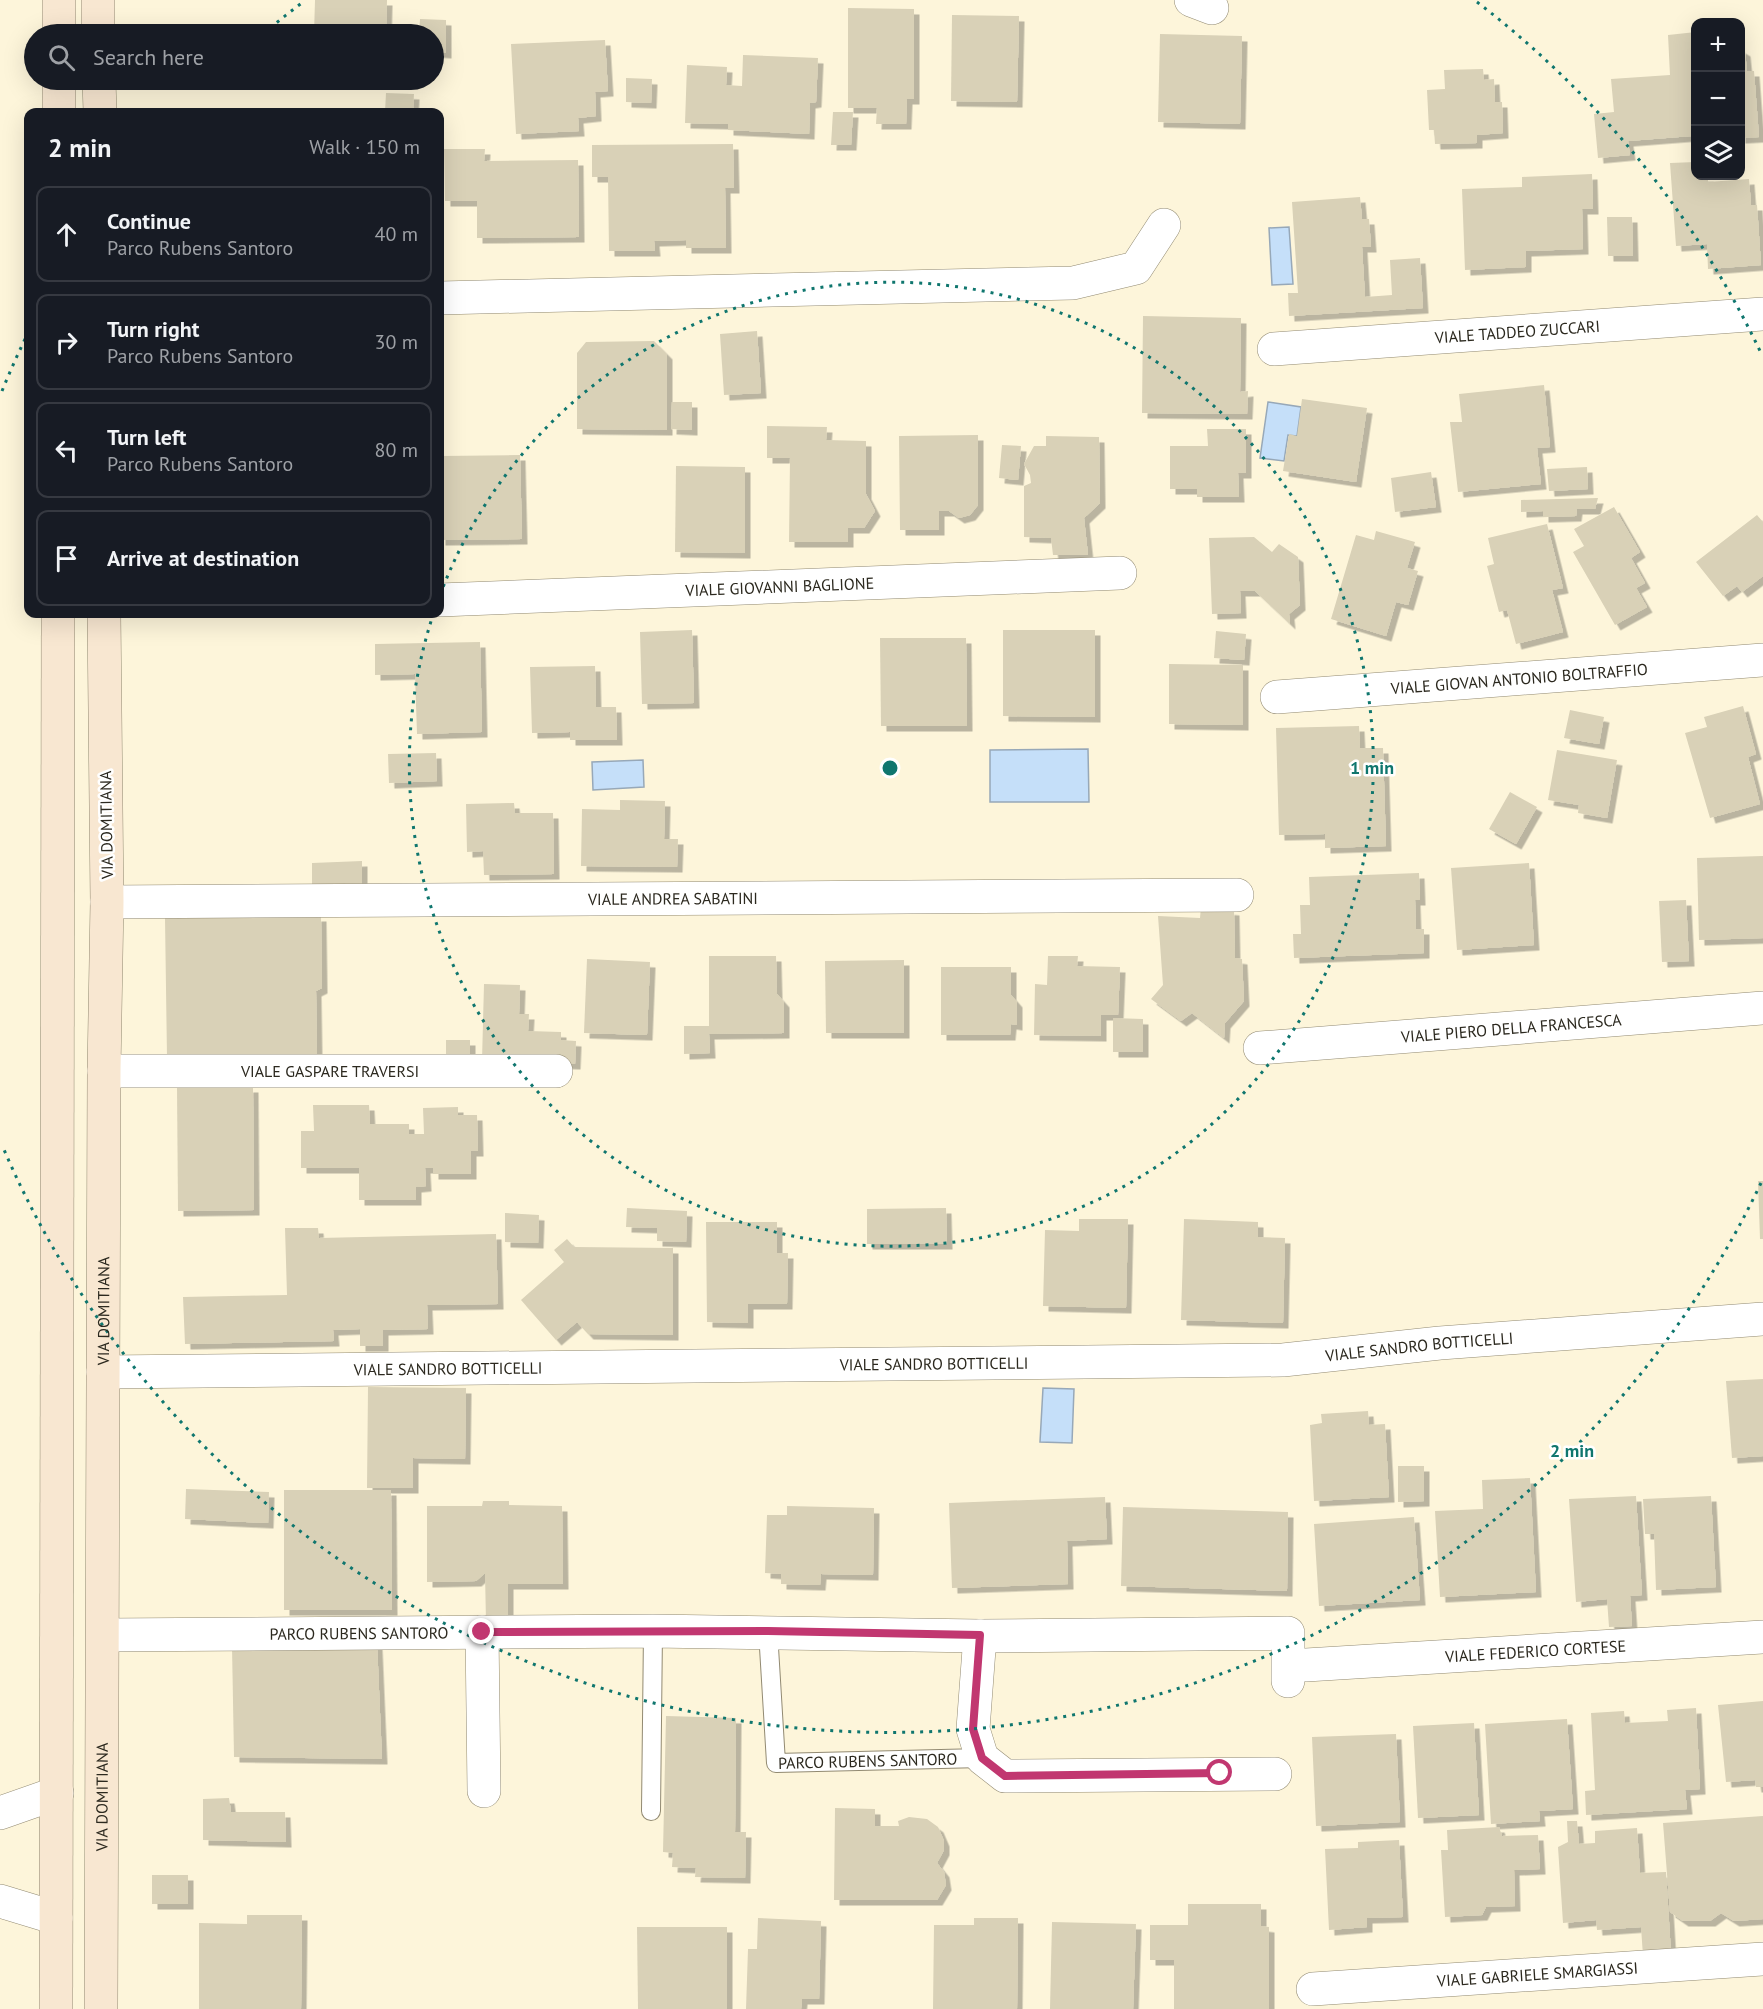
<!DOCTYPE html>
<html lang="en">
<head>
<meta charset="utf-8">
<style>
	body { margin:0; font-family:"PT Sans",sans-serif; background:#20242c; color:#f1f3f6 }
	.controls { position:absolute; right:18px; top:18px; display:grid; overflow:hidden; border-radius:12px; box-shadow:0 6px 24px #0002 }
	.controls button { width:54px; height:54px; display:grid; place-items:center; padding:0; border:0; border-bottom:2px solid #363941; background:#171b24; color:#f1f3f6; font:30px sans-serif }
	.stop { position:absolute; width:18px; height:18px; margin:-14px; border:4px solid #c13770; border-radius:50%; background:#fff }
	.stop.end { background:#c13770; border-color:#fff; box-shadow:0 2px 6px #0008 }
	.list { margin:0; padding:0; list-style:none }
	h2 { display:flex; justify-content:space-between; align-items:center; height:78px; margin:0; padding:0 24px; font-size:26px }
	h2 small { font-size:20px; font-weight:400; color:#9ea1a6 }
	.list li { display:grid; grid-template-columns:39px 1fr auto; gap:18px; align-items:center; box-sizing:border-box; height:96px; margin:0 12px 12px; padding:0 12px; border:2px solid #363941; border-radius:12px }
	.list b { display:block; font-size:22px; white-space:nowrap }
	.list p { margin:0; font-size:20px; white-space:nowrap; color:#9ea1a6 }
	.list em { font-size:20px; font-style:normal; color:#9ea1a6 }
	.icon { flex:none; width:33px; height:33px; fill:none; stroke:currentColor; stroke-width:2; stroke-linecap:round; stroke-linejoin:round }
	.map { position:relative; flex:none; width:1763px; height:2009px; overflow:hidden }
	.search { position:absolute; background:#171b24; box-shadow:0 6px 24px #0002; left:24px; top:24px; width:420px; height:66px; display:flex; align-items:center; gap:15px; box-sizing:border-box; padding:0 21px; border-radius:33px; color:#9ea1a6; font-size:22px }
	.panel { position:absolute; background:#171b24; box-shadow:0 6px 24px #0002; left:24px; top:108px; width:420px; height:510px; border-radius:12px }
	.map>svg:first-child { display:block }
	.water { fill:#c5dff9; stroke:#97a8b8; stroke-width:1.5 }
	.building { fill:#d9d1b7; filter:url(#shadow) }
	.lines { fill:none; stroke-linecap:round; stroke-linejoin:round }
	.lane-casing { stroke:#928a72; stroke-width:20 }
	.street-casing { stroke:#928a72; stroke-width:34 }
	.secondary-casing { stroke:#928a72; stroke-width:34 }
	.lane { stroke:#fff; stroke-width:18 }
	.street { stroke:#fff; stroke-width:33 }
	.secondary { stroke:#f8e7d1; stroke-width:33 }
	.route { stroke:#c13770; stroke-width:8 }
	.ring { fill:none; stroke:#0f766e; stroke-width:3; stroke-dasharray:3 6 }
	.labels { text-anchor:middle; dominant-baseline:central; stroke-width:5; stroke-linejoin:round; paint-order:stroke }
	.street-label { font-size:16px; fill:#2c291f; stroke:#fff }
	.centre { fill:#0f766e; stroke:#fff; stroke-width:3 }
	.ring-label { font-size:18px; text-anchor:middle; font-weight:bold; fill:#0f766e; stroke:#fff; stroke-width:5; stroke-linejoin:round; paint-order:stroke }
</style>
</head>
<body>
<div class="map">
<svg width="1763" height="2009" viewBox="0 0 1763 2009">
	<defs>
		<filter id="shadow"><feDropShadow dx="5.5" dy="5.5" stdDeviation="0" flood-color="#0004"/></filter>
	</defs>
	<rect width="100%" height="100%" fill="#fdf5da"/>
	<g class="water">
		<polygon points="1289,227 1293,284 1272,285 1269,228"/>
		<polygon points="1268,402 1301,407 1297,436 1288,435 1284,461 1260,458"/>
		<polygon points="1088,749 1089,802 990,802 990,750"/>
		<polygon points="643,760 644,787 593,790 592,762"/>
		<polygon points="1043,1388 1074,1389 1072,1443 1040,1442"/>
	</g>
	<g class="building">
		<polygon points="315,0 387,0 386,34 314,34"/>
		<polygon points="848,8 914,9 914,99 907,99 906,124 876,124 877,108 848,108"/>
		<polygon points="952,15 1019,16 1017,102 951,101"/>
		<polygon points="420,19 446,20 446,53 434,52 434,34 419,34"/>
		<polygon points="1696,32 1696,126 1691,126 1692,136 1628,141 1630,155 1598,158 1594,114 1614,112 1611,79 1670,75 1668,35"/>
		<polygon points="1160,34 1242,36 1240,124 1158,122"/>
		<polygon points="605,40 608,91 595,92 596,116 578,118 579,131 516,134 511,44"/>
		<polygon points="1740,48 1745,51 1747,71 1754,71 1759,137 1740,138"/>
		<polygon points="743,55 818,58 816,102 810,103 809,134 728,130 728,124 685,123 687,65 727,67 726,85 742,86"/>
		<polygon points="1483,69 1484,80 1494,79 1495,102 1502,102 1503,133 1477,135 1477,143 1435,144 1434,130 1429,130 1427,90 1445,89 1444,70"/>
		<polygon points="626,78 652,79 651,103 626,102"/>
		<polygon points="386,93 414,94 413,112 385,112"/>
		<polygon points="833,112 853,112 851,145 831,145"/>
		<polygon points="733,144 734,188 725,188 726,248 686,248 686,240 654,241 655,251 609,251 608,177 592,177 592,145"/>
		<polygon points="444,149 485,149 484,161 578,160 579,237 477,238 477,201 445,201"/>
		<polygon points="1696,162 1696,176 1708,176 1708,182 1749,179 1751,205 1757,205 1761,265 1708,269 1707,244 1676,246 1670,163"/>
		<polygon points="1592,174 1593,209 1582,209 1583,249 1526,251 1526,267 1465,270 1462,189 1522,187 1522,177"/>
		<polygon points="1360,197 1362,219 1369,219 1371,247 1362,247 1365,297 1392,295 1390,260 1420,258 1423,308 1289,316 1288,293 1298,293 1292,202"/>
		<polygon points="1607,217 1632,217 1633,256 1608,256"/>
		<polygon points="1143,316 1241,318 1240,392 1248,391 1247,414 1142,413"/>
		<polygon points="757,331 761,393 724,395 720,334"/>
		<polygon points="654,341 667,354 667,430 577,429 577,353 586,342"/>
		<polygon points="1544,385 1550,447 1537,448 1541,484 1458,492 1450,422 1462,422 1459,394"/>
		<polygon points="1302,399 1367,408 1356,482 1283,471 1289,434 1297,436"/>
		<polygon points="672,402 692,402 692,430 671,429"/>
		<polygon points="767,426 827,427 826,440 866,441 866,494 875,511 864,528 848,528 848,542 789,542 790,458 767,458"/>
		<polygon points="1207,429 1246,429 1246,473 1238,473 1239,497 1197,497 1197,489 1170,489 1170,446 1208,446"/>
		<polygon points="978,435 978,505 970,515 959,518 949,511 939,511 939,530 900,530 899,436"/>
		<polygon points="1046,436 1099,437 1100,503 1084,518 1088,555 1053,555 1051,538 1024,537 1024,486 1031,483 1030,475 1024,464 1034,446 1046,446"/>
		<polygon points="1002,445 1021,446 1018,480 999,478"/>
		<polygon points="520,455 522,539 440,540 440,456"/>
		<polygon points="676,466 745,467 745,553 675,552"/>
		<polygon points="1587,467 1588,489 1549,491 1547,469"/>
		<polygon points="1431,472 1436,507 1395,512 1391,478"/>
		<polygon points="1598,498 1595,509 1577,509 1576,516 1543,517 1543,511 1521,512 1521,500"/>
		<polygon points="1614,507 1640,552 1631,558 1645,583 1636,588 1647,607 1615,625 1573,552 1584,546 1574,529"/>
		<polygon points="1757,515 1763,522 1763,576 1742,592 1737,586 1723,596 1696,562"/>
		<polygon points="1547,524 1563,588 1552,590 1563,632 1516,644 1507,610 1499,612 1487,566 1494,564 1488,538"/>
		<polygon points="1376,531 1415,542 1407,568 1418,571 1408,605 1396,602 1386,636 1331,619 1356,535 1374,540"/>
		<polygon points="1254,537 1272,552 1279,544 1298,557 1300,605 1289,614 1290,624 1255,591 1240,591 1241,613 1212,614 1209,538"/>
		<polygon points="692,630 694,703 642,704 640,632"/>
		<polygon points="1003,630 1095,630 1095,717 1003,716"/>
		<polygon points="1216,631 1246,634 1244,660 1214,658"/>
		<polygon points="880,638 966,638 967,726 881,726"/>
		<polygon points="480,642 482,732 417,734 415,674 375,675 375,644"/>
		<polygon points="1169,664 1243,665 1243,725 1169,724"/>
		<polygon points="595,666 596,707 616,707 617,740 570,740 570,732 532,733 530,667"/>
		<polygon points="1743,706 1756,754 1748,757 1760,804 1710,818 1685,733 1707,727 1704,717"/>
		<polygon points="1570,710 1604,717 1599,744 1564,738"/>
		<polygon points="1359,726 1360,748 1383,748 1386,846 1325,848 1325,834 1279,835 1276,728"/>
		<polygon points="1557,750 1617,760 1607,818 1578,813 1579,805 1548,800"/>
		<polygon points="436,753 437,781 389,783 388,754"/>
		<polygon points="1510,792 1537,807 1516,844 1489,829"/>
		<polygon points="620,800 665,801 664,839 678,839 677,867 581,866 582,809 620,810"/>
		<polygon points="514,803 515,813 553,813 554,874 484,875 483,851 467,852 466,804"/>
		<polygon points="1763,856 1763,938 1699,940 1697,858"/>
		<polygon points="362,861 362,884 312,885 312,863"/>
		<polygon points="1529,863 1534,945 1457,950 1451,868"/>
		<polygon points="1419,873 1420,900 1415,900 1416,929 1424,929 1424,953 1294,958 1293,934 1301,934 1300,905 1310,905 1309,877"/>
		<polygon points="1686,900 1689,961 1662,962 1659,901"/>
		<polygon points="1201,907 1234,910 1235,958 1242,959 1244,1001 1225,1023 1224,1038 1192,1013 1181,1021 1151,999 1163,985 1158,916 1200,918"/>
		<polygon points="321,916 322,988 316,991 317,1056 167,1058 165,918"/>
		<polygon points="709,956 776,956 777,994 784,1002 784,1033 709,1034 710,1053 684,1054 684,1026 709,1026"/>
		<polygon points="1048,956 1078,956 1077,966 1120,967 1118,1015 1101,1015 1101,1036 1034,1035 1035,984 1047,985"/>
		<polygon points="587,959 650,962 647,1035 584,1033"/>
		<polygon points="904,960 904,1033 826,1033 825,961"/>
		<polygon points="941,967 1011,967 1011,995 1017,1002 1017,1025 1011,1024 1010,1035 941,1035"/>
		<polygon points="484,984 520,985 519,1014 529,1014 528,1031 561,1032 561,1040 576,1041 575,1064 482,1061"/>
		<polygon points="1113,1018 1143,1019 1143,1052 1113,1052"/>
		<rect x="446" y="1040" width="24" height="19"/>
		<polygon points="177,1087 253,1087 254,1210 178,1211"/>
		<polygon points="313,1105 369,1105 370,1124 409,1124 409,1134 424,1134 423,1108 458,1107 458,1115 477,1115 478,1151 471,1151 471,1174 433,1174 433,1168 425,1168 426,1186 416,1187 416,1200 359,1200 359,1168 301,1168 301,1131 314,1131"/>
		<polygon points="1758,1181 1763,1181 1763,1239 1760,1239"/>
		<polygon points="627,1208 687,1211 686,1242 657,1241 657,1228 626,1227"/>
		<polygon points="946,1208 947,1244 867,1244 867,1209"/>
		<polygon points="505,1213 539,1215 538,1243 505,1242"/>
		<polygon points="1079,1219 1128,1219 1126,1308 1043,1306 1045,1230 1079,1231"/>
		<polygon points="1184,1219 1258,1222 1258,1237 1285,1238 1283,1323 1181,1320"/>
		<polygon points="706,1222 777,1222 777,1253 788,1253 787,1304 748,1304 748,1323 707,1322"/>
		<polygon points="285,1228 318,1228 319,1238 496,1234 498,1304 427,1305 428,1329 383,1330 383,1346 360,1346 360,1329 333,1330 334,1341 185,1344 183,1297 287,1295"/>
		<polygon points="567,1239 574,1247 673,1248 673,1335 588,1334 577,1322 556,1340 521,1300 564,1262 554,1250"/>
		<polygon points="1763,1379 1763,1456 1732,1458 1726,1381"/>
		<polygon points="368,1387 466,1388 465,1459 413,1458 413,1488 367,1488"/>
		<polygon points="1368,1411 1369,1425 1385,1424 1389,1497 1314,1501 1310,1425 1322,1423 1321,1414"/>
		<polygon points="1398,1466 1424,1466 1424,1501 1398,1502"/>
		<polygon points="1530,1478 1536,1592 1440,1597 1435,1511 1483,1509 1482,1480"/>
		<polygon points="186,1489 269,1492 268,1523 185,1519"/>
		<polygon points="284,1490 391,1490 392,1610 284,1610"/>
		<polygon points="1636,1496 1642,1595 1630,1596 1632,1626 1609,1627 1607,1599 1576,1602 1569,1499"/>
		<polygon points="1711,1496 1716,1587 1656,1590 1654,1534 1645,1534 1643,1499"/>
		<polygon points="1105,1497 1107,1539 1067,1541 1068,1584 952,1588 949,1503"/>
		<polygon points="483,1501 509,1501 509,1505 562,1506 563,1584 508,1584 508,1623 486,1623 485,1573 476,1581 427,1582 427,1506 482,1506"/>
		<polygon points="787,1506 874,1508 873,1575 821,1574 820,1585 781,1584 781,1574 765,1573 767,1515 787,1515"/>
		<polygon points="1123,1507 1288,1512 1287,1591 1121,1586"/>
		<polygon points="1414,1517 1420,1600 1319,1606 1314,1524"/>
		<polygon points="377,1643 382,1759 234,1757 232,1646"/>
		<polygon points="1763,1701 1763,1787 1756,1787 1755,1780 1726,1782 1718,1705"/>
		<polygon points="1696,1708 1700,1789 1685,1790 1687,1809 1586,1815 1585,1791 1595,1790 1591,1713 1624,1711 1625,1723 1668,1721 1667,1710"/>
		<polygon points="666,1716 736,1718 735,1832 746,1832 745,1878 695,1877 696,1868 672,1867 673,1853 663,1852"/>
		<polygon points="1567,1719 1573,1809 1539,1811 1540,1821 1491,1824 1485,1724"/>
		<polygon points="1474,1723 1479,1815 1418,1818 1413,1726"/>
		<polygon points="1396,1734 1400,1822 1316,1826 1312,1737"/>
		<polygon points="229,1798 231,1812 285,1812 286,1842 203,1840 203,1799"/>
		<polygon points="835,1808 875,1809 875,1826 899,1826 898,1821 909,1817 927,1819 938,1827 944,1841 944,1850 937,1863 944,1872 946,1885 937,1900 834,1900"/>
		<polygon points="1763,1816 1763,1919 1734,1921 1721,1913 1710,1921 1683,1921 1670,1912 1663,1823"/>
		<polygon points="1567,1821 1577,1821 1579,1844 1595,1843 1595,1831 1637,1828 1640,1873 1666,1872 1671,1954 1643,1956 1641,1927 1597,1930 1596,1920 1563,1923 1558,1847 1568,1842"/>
		<polygon points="1499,1827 1502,1836 1538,1835 1540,1869 1514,1870 1515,1906 1486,1907 1482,1915 1445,1917 1441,1850 1448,1850 1447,1830"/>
		<polygon points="1399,1840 1403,1917 1367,1918 1367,1927 1329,1930 1325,1849 1358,1848 1358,1842"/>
		<rect x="152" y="1875" width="36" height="29"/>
		<polygon points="1188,1904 1261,1904 1261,1926 1269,1927 1269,2009 1174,2009 1174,1960 1150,1960 1150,1925 1188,1925"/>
		<polygon points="247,1915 302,1915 301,2009 199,2009 199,1923 247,1924"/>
		<polygon points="758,1918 821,1921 819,1999 802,1999 801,2009 746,2009 748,1949 757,1949"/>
		<polygon points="974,1918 1018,1918 1017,2009 933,2009 934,1925 974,1925"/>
		<polygon points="1052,1922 1136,1924 1133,2009 1050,2009"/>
		<polygon points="637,1927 727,1927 727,2009 638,2009"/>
	</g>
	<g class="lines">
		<defs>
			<g id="lane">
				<path id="s1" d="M768,1631l8,132 206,-5"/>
				<polyline points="651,1811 653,1631"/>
			</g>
			<g id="street">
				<polyline points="1191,0 1212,8"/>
				<polyline points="440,298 1073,283 1136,268 1164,225"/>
				<path id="s2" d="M1274,349l489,-35"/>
				<path id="s3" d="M440,600l680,-27"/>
				<path id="s4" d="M1277,697l486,-37"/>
				<path id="s5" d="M107,902l1130,-7"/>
				<path id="s6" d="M1260,1048l503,-40"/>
				<path id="s7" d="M104,1071h452"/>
				<path id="s8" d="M103,1372l1180,-12 157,-17 323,-24"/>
				<polyline points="482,1632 484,1791"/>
				<path id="s9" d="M103,1635l550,-4 327,5 308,-3v48"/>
				<polyline points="980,1636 973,1729 982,1758 1005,1776 1275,1774"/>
				<path id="s10" d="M1306,1665l457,-28"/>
				<polyline points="0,1813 57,1793"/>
				<polyline points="0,1901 56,1918"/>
				<path id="s11" d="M1313,1989l450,-30"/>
			</g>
			<g id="secondary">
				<polyline points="98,0 98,34"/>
				<polyline points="59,34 59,0"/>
				<polyline points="99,80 100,112"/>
				<polyline points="59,112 59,80"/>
				<polyline points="56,2009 58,614"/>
				<path id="s12" d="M101,2009l3,-938 3,-169 -3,-288"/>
			</g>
		</defs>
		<use href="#lane" class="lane-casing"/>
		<use href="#street" class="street-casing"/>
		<use href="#secondary" class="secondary-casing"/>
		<use href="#lane" class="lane"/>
		<use href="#street" class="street"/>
		<use href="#secondary" class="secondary"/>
	</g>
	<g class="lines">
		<polyline class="route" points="482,1632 768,1631 980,1635 973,1729 982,1758 1005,1776 1220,1773"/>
	</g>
	<g class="ring">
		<path d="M440 595A482 482 0 1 1 433 615"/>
		<path d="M1761 1183A965 965 0 0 1 2 1145M2 391A965 965 0 0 1 26 337M263 34A965 965 0 0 1 303 2M1477 2A965 965 0 0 1 1761 353"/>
	</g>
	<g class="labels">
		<g class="street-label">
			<text stroke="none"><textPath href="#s2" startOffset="244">VIALE TADDEO ZUCCARI</textPath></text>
			<text stroke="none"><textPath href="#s3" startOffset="340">VIALE GIOVANNI BAGLIONE</textPath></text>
			<text stroke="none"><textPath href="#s4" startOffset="243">VIALE GIOVAN ANTONIO BOLTRAFFIO</textPath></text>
			<text transform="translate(106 825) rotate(-91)">VIA DOMITIANA</text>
			<text stroke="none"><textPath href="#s5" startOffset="566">VIALE ANDREA SABATINI</textPath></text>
			<text stroke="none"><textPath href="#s6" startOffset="252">VIALE PIERO DELLA FRANCESCA</textPath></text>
			<text stroke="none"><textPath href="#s7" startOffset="226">VIALE GASPARE TRAVERSI</textPath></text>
			<text stroke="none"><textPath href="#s12" startOffset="698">VIA DOMITIANA</textPath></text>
			<text stroke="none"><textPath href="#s8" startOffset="1317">VIALE SANDRO BOTTICELLI</textPath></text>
			<text stroke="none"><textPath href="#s8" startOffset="831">VIALE SANDRO BOTTICELLI</textPath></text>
			<text stroke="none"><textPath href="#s8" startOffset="345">VIALE SANDRO BOTTICELLI</textPath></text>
			<text stroke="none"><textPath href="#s9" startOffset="256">PARCO RUBENS SANTORO</textPath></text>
			<text stroke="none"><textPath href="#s10" startOffset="230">VIALE FEDERICO CORTESE</textPath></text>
			<text stroke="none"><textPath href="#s1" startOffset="224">PARCO RUBENS SANTORO</textPath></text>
			<text stroke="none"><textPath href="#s12" startOffset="212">VIA DOMITIANA</textPath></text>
			<text stroke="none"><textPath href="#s11" startOffset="225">VIALE GABRIELE SMARGIASSI</textPath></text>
		</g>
	</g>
	<circle cx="890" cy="768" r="9" class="centre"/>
	<g class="ring-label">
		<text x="1372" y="774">1 min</text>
		<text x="1572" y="1457">2 min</text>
	</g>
</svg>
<div class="controls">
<button>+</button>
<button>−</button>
<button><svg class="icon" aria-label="layers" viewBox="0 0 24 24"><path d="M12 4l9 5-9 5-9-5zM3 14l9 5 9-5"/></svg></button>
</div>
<div class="stop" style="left:1220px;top:1773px"></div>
<div class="stop end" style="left:482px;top:1632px"></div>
<div class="search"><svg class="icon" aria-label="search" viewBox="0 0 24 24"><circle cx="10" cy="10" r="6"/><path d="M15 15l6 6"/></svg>Search here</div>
<section class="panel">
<h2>2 min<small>Walk · 150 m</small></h2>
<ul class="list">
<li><svg class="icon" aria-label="ahead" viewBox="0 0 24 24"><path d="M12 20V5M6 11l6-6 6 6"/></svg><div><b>Continue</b><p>Parco Rubens Santoro</p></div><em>40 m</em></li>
<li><svg class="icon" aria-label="right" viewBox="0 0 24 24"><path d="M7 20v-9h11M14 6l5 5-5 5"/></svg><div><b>Turn right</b><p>Parco Rubens Santoro</p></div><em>30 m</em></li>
<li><svg class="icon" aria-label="left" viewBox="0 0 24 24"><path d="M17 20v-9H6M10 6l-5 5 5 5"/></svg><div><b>Turn left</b><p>Parco Rubens Santoro</p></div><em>80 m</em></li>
<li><svg class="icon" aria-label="arrive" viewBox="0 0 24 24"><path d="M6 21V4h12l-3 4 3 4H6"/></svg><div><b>Arrive at destination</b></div></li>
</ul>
</section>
</div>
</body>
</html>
